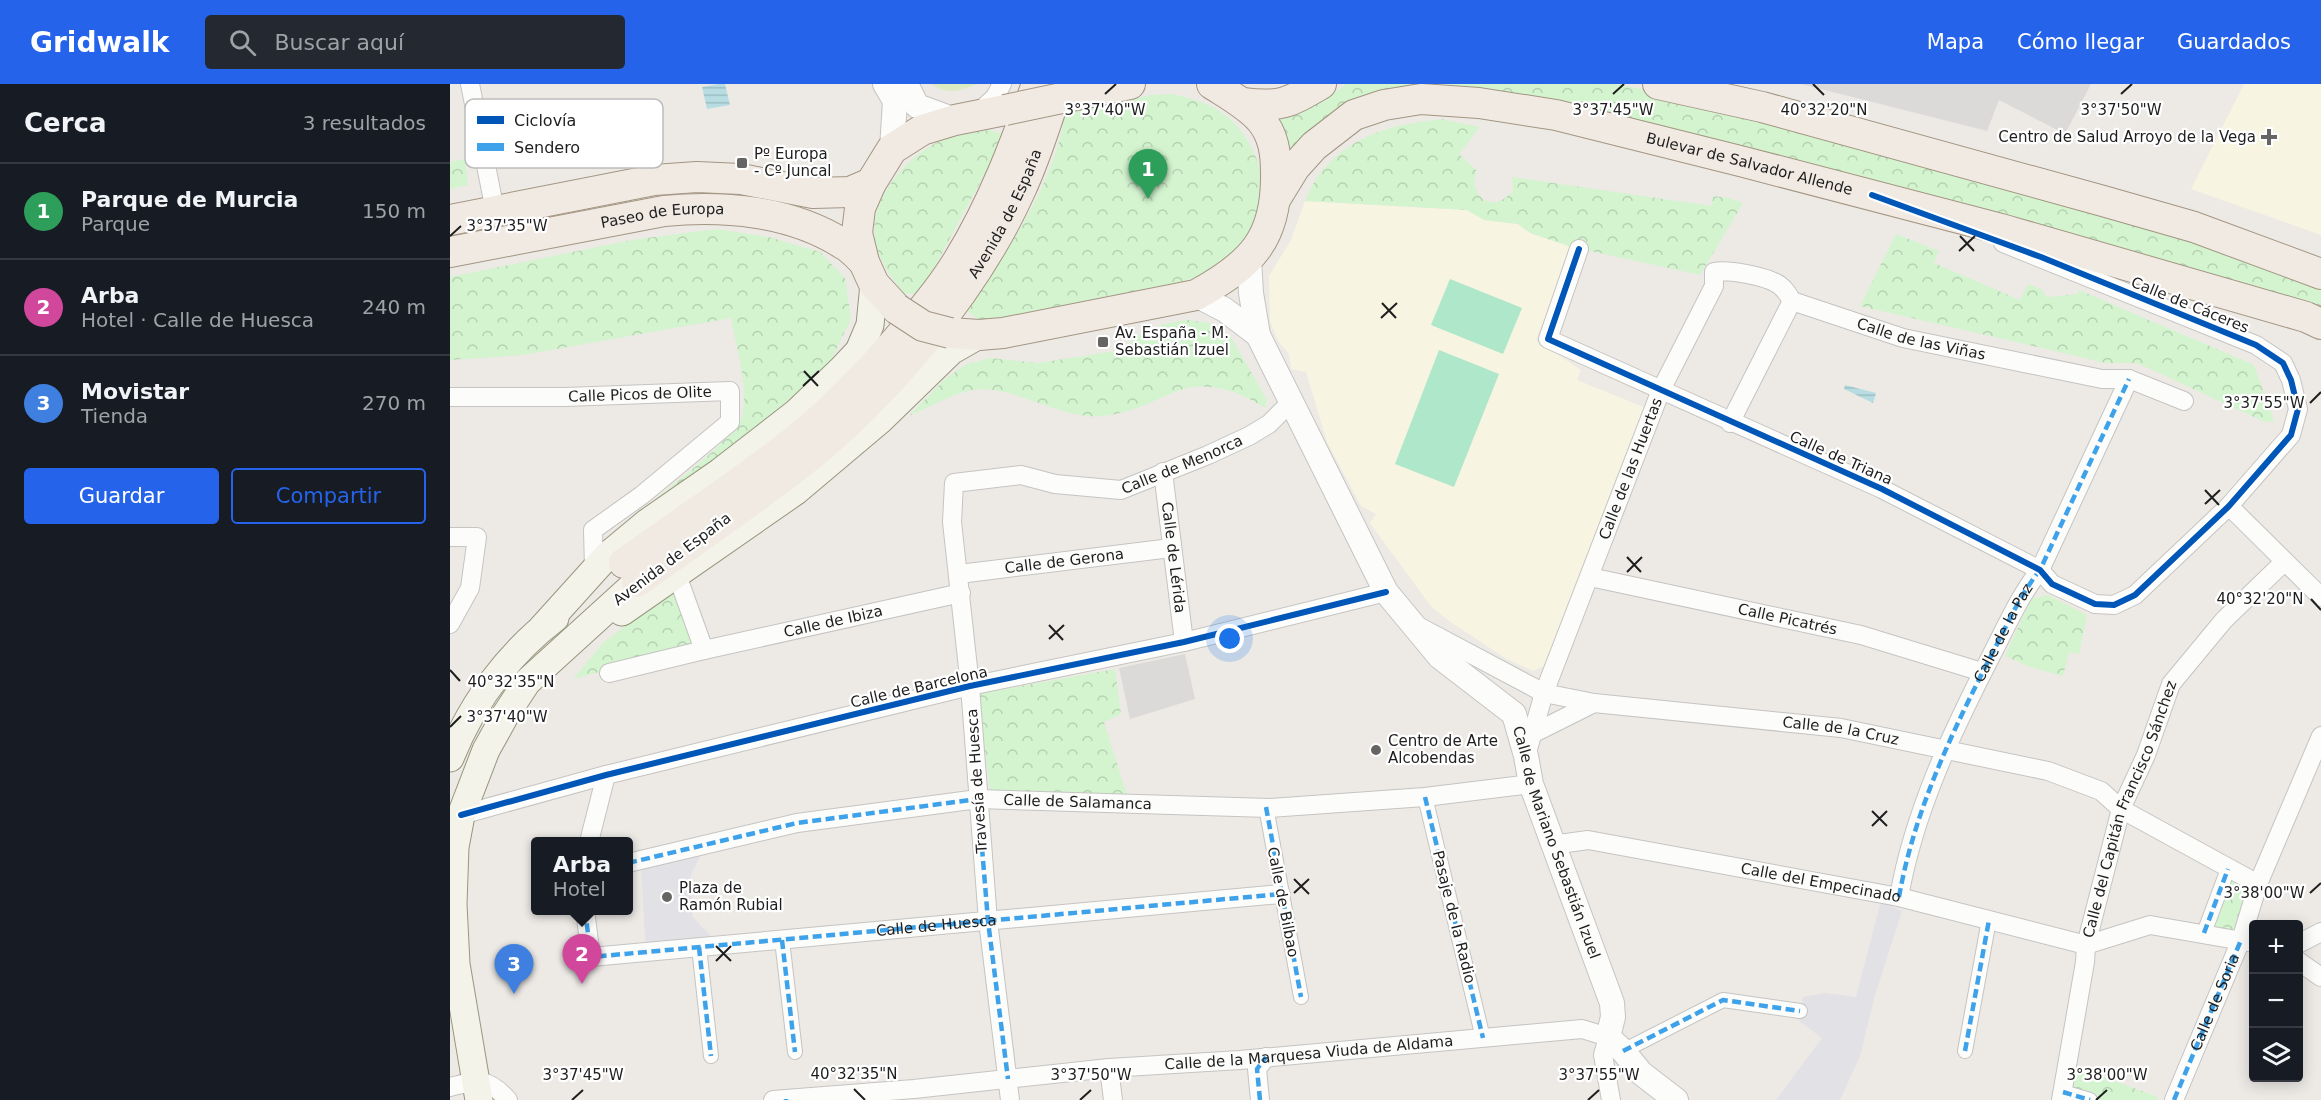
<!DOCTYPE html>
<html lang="es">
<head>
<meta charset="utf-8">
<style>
	body { margin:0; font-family:"DejaVu Sans",sans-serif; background:#242831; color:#f1f3f6 }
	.controls { position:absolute; right:18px; bottom:18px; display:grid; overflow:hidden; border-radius:6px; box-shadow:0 3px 15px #0003 }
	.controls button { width:54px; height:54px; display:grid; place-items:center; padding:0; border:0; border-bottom:2px solid #363941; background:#171b24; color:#f1f3f6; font:30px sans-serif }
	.you { position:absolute; left:780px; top:555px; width:21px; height:21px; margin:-15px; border:4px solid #fff; border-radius:50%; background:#1a73e8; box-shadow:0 0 0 9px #1a73e833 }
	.badge { display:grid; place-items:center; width:39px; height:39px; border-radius:50%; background:#2563eb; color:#fff; font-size:20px; font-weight:700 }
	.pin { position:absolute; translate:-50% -50px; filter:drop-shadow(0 2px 3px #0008) }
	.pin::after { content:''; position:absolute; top:32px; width:21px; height:18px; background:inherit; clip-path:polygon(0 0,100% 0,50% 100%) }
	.popup { position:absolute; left:81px; top:753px; width:102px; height:78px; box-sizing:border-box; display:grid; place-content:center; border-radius:6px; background:#171b24; filter:drop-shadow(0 2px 4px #0005); font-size:20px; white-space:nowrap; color:#9ea1a6 }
	.popup b { font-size:22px; color:#f1f3f6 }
	.popup::after { content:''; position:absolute; left:50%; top:100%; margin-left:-12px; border:12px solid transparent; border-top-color:#171b24 }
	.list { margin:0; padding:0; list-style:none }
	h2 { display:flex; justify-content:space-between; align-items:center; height:78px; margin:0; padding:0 24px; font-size:26px }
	h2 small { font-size:20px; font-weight:400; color:#9ea1a6 }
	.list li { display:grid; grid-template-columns:39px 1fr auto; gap:18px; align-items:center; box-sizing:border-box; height:96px; padding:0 24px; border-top:2px solid #363941 }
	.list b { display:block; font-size:22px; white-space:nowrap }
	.list p { margin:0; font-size:20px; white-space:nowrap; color:#9ea1a6 }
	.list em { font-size:20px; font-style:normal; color:#9ea1a6 }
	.actions { display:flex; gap:12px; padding:18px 24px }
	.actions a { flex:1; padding:14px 0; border:2px solid #2563eb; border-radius:6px; text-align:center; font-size:21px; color:#2563eb }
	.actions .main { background:#2563eb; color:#fff }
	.icon { flex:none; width:33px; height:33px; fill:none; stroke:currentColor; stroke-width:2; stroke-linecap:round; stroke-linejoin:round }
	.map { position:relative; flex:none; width:1871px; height:1016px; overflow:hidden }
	header { display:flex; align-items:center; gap:36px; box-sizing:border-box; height:84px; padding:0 30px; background:#2563eb; color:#fff }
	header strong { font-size:28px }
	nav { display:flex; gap:33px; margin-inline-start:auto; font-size:21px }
	.search { width:420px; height:54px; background:#242831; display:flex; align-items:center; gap:15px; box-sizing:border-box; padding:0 21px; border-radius:6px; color:#9ea1a6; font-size:22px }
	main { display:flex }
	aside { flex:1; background:#171b24 }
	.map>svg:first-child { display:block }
	.education { fill:#f7f4e1 }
	.religious { fill:#dbdad8 }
	.grass { fill:#dcecc2 }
	.park { fill:url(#park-crowns) }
	.pitch { fill:#aee7c9 }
	.plaza { fill:#e1e1e6 }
	.water { fill:url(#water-rules) }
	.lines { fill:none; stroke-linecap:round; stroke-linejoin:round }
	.pedestrian-casing { stroke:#c5c4c2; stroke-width:16 }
	.minor-casing { stroke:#c5c4c2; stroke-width:20 }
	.tertiary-casing { stroke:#c5c4c2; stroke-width:26 }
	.secondary-casing { stroke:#98967e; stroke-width:29 }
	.primary-casing { stroke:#a39582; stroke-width:32 }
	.pedestrian { stroke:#fcfcfb; stroke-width:14 }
	.minor { stroke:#fcfcfb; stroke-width:18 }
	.tertiary { stroke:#fcfcfb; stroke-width:24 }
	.secondary { stroke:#f4f3ea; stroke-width:27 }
	.primary { stroke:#f1eae3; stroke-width:30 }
	.primary-bridge-casing { stroke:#a39582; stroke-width:32; stroke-linecap:butt }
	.primary-bridge { stroke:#f1eae3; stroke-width:30 }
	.quiet { stroke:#3da2ea; stroke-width:4.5; stroke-dasharray:9 4.5; stroke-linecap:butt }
	.cycleway-casing { stroke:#fff; stroke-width:10 }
	.cycleway { stroke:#0057b8; stroke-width:6 }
	.ticks { fill:none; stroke:#1e1e1e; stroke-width:2 }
	.poi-dot { fill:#666564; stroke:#fff; stroke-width:2 }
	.labels { text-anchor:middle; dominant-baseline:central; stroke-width:4.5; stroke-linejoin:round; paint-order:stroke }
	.poi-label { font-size:15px; fill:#1e1e1e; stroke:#fff; text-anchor:start }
	.street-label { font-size:15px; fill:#1e1e1e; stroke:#fff }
	.key { fill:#fff; stroke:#bcbcbc; stroke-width:1.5 }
	.key-label { font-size:16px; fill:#1e1e1e }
	.ticks-label { font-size:15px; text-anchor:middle; fill:#1e1e1e; stroke:#fff; stroke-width:4.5; stroke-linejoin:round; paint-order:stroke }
</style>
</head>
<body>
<header>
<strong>Gridwalk</strong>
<div class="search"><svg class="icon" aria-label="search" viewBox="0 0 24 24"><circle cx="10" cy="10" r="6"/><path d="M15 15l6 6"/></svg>Buscar aquí</div>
<nav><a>Mapa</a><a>Cómo llegar</a><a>Guardados</a></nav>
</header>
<main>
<aside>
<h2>Cerca<small>3 resultados</small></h2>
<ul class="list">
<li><span class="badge" style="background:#2e9e5b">1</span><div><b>Parque de Murcia</b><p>Parque</p></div><em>150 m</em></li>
<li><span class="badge" style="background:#d1479c">2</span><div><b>Arba</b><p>Hotel · Calle de Huesca</p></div><em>240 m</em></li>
<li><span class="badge" style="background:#3f7fe0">3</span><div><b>Movistar</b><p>Tienda</p></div><em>270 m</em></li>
</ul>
<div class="actions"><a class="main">Guardar</a><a>Compartir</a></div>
</aside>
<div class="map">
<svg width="1871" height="1016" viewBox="0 0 1871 1016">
	<defs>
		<pattern id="park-crowns" width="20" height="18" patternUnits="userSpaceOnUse" patternTransform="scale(1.5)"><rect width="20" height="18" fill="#d3f4cf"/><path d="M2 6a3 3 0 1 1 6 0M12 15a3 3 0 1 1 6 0" fill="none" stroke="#b5d1b1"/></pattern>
		<pattern id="water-rules" width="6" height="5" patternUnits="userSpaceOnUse" patternTransform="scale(1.5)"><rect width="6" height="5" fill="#b7dde2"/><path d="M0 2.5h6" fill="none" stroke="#9dbdc1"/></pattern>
	</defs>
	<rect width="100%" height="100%" fill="#edeae6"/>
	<g class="education">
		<polygon points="1794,0 1871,0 1871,151 1741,105"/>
		<polygon points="855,117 1017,126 1034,136 1068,140 1080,149 1122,163 1086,256 1131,286 1127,296 1196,324 1094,582 1083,587 1055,574 999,537 980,521 920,439 926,430 911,422 877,358 856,288 841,285 839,270 828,257 820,237 819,192 841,156"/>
	</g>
	<g class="religious">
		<polygon points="1351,0 1641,0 1615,50 1549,16 1537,47"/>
		<polygon points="735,570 745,615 680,635 669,584"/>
	</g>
	<path class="grass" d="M482,0h45c-15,6 -30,12 -45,0z"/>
	<g class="park">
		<path d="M896,0h272l95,21 357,96 251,82v34l-868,-224 -167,62 -15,-33c36,-8 46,-18 75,-38z"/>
		<path d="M722,10c40,8 66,22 83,61 17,38 -2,91 -37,113 -24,14 -56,17 -84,23 -50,10 -101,20 -152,31l-15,-11c39,-60 88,-126 98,-198l86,-18z"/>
		<path d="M991,35l39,8 -21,27 18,17c-7,13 2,34 19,31 7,-1 11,-6 17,-10l-1,-15 200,29 1,-10 16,2 14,5 -43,72 -128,-28 -42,-14 -12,-9 -34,-4 -17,-10 -162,-9c5,-10 9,-21 16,-29 33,-39 72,-47 120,-53z"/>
		<path d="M539,46l17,5 -14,39 -8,1 -64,119h-15c-11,-13 -21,-26 -27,-42 -16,-43 22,-90 58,-109 16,-8 36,-10 53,-13z"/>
		<polygon points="15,75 18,101 0,105 0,78"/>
		<path d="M267,145l52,8 51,15 25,26 6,41 -19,39 -28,29 -153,125 -6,-4c20,-18 94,-71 98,-95 5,-30 -7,-66 -12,-95l-208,37 -73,5v-83l181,-37z"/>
		<polygon points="1446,150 1489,167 1484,179 1570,216 1578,200 1591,205 1597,213 1627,210 1629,206 1804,281 1824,337 1815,338 1687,279 1656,279 1410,222"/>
		<path d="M738,236l21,3 22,14 36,63 -2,8c-26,-17 -59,-29 -90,-16 -25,10 -46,22 -73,24 -43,4 -94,-35 -134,-25 -20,5 -40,17 -59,25l36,-37 22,-15 23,-6 48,5 84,-13c16,-19 42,-28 66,-30z"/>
		<polygon points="223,505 243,563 123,595 153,559"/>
		<polygon points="1598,511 1637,531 1629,570 1619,568 1613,592 1580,583 1555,572 1581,515"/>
		<polygon points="665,585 671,630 654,638 677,711 540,706 528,610"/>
		<polygon points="1777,787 1804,801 1789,851 1755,847"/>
		<polygon points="1627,983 1708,1013 1707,1016 1619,1016"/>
	</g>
	<g class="pitch">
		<polygon points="1000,195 1072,224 1053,270 981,241"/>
		<polygon points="989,266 1049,290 1004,403 945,380"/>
	</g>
	<g class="plaza">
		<polygon points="256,761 241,790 242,832 270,862 201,868 195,856 191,776"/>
		<polygon points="1431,817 1452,827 1425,911 1410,972 1390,1016 1326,1016 1372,954 1349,937 1353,913 1375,909 1406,913"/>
	</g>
	<g class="water">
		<polygon points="268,0 275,0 280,21 257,25 252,3"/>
		<polygon points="1395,301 1426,309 1423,319 1394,305"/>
	</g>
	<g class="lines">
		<defs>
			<g id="pedestrian">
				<polyline points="975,713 1033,954"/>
				<polyline points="816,723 851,913"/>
				<polyline points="1754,849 1778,785"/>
				<polyline points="332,856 345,968"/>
				<polyline points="249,863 261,972"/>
				<polyline points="1173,967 1273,916 1350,927"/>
				<polyline points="1515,967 1539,836"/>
				<polyline points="1613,1008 1640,1016"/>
			</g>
			<g id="minor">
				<polyline points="20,0 45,127"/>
				<polyline points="529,28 545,13 552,0"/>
				<polyline points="1129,165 1098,255 1432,405 1590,486 1602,500 1645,520 1664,521 1685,511 1779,422 1841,351 1848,325 1841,296 1833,279 1806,261 1553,159"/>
				<path id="s1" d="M1342,217l111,37 199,41h27l55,22"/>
				<path id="s2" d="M0,313h115l165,-6v31l-88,73 -49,35 1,39"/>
				<polyline points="1280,339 1342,217"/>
				<path id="s3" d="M713,388l21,170"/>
				<polyline points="1779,422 1871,513"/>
				<polyline points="0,453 27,453 20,504 0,540"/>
				<path id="s4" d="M509,490l212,-26"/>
				<polyline points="227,491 254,566"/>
				<path id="s5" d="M1140,493l271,58 121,37"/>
				<path id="s6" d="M968,542l126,67 50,10 247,25 207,43 53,20 20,18 137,75"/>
				<path id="s7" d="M159,589l95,-23 257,-57"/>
				<polyline points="1082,650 1144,619"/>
				<path id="s8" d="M1076,672l18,-63 117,-303 53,-104v-14c14,-3 49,4 62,11 8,4 12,11 16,18"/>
				<polyline points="11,731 156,691 520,602 734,558 936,508"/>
				<polyline points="139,758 156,691"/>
				<path id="s9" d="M1102,761l36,-5 311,57 187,48 64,-20 104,18"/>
				<path id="s10" d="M178,779l169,-40 181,-24 291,9 156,-11 106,-13"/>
				<path d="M1449,813c15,-86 54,-167 93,-243 15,-29 28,-59 48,-84l89,-191"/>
				<polyline points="135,826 141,873 831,810"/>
				<polyline points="1848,860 1871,848"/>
				<polyline points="1848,877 1871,893"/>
				<polyline points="659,984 663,1016"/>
				<path d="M0,1003c27,-7 38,-10 58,13"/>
				<path id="s11" d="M323,1016l141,-11 195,-21 131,-8 342,-31 26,8 -5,18 8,45"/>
				<path id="s12" d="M560,1016l-22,-179 -18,-235 -18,-164 2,-39 67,-8 34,9 66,6 87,-35 41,-19 20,-12 21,-21"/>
				<polyline points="810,1016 807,985 816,973"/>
				<path id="s13" d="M1611,1016l24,-138 1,-17 35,-136 25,-54 25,-71 53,-64 60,-58"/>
				<path id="s14" d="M1724,1016l67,-160 17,-56 63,-148"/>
			</g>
			<g id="tertiary">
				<polyline points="435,0 445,17 442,65"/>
				<polyline points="456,0 467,22 505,36"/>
				<path id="s15" d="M799,174l2,35 7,42 128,257 54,65 74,57 12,42 5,28 81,219 1,14 -5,20 15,14 18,22 35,27"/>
				<polyline points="746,211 775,226 808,251"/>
			</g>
			<g id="secondary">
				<polyline points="172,528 346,407 429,337 501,267 529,251"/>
				<polyline points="92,544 157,472 198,438 270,388 346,329 392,285 409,267 420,241 424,200"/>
				<path d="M0,674c22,-55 58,-104 105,-140"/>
				<polyline points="29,1016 6,880 3,820 5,763 11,731 36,666 56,630 77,598 187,498"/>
			</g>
			<g id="primary">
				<polyline points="1208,0 1312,23 1653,117 1744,143 1871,190"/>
				<polyline points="621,12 680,0"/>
				<path d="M794,19c37,5 46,-1 77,-19"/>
				<path id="s16" d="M826,114l19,-31 19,-21 40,-31 30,-10 37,-6 58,4 77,12 188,47 257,67 305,88 15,7"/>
				<polyline points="0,136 204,96 247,93 291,95 363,109 400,108 421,99"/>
				<path id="s17" d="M0,168l214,-41c60,-6 127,0 179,33 8,4 15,12 21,18"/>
				<polyline points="447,225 424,200 414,178 407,149 410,124 421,99 442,65 472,46 505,36 555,26"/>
				<path d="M500,249l29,2 24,-2 193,-38c55,-30 81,-56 80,-121 0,-20 -2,-39 -16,-55 -14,-15 -31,-24 -48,-35"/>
				<path d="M174,479c53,-38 108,-74 160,-114 46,-35 86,-77 123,-121 19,-22 37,-44 52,-69 34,-55 56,-115 78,-175"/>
				<path id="s18" d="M187,498c54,-39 109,-76 162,-117 86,-67 176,-174 221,-274 16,-34 27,-71 39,-107"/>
			</g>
		</defs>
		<use href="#pedestrian" class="pedestrian-casing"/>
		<use href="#minor" class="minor-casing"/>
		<use href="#tertiary" class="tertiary-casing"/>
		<use href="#secondary" class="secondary-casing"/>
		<use href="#primary" class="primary-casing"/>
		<use href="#pedestrian" class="pedestrian"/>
		<use href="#minor" class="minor"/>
		<use href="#tertiary" class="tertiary"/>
		<use href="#secondary" class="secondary"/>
		<use href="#primary" class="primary"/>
		<defs>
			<g id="primary-bridge">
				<polyline points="555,26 621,12"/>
				<polyline points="447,225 473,242 500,249"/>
			</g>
		</defs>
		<use href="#primary-bridge" class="primary-bridge-casing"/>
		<use href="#primary-bridge" class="primary-bridge"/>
		<g class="quiet">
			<polyline points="975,713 1033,954"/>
			<polyline points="816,723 851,913"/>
			<polyline points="178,779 347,739 528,715 538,837 558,995"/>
			<path id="s19" d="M1449,813c15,-86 54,-167 93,-243 15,-29 28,-59 48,-84l89,-191"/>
			<path id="s20" d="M135,826l6,47 690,-63"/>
			<polyline points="1754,849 1778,785"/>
			<polyline points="332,856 345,968"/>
			<polyline points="249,863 261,972"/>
			<polyline points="1173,967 1273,916 1350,927"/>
			<polyline points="1515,967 1539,836"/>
			<polyline points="1613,1008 1640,1016"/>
			<polyline points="336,1015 336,1016"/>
			<polyline points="810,1016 807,985 816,973"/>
			<polyline points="1724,1016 1791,856"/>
		</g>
		<defs>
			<g id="cycleway">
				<polyline points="1129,165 1098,255 1432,405 1590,486 1602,500 1645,520 1664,521 1685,511 1779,422 1841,351 1848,325 1841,296 1833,279 1806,261 1591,173 1422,111"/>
				<polyline points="11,731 156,691 520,602 734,558 936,508"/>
			</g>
		</defs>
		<use href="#cycleway" class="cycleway-casing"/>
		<use href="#cycleway" class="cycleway"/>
	</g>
	<path class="ticks" d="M1363,0l11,11M655,10l11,-10M1163,10l11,-10M1671,10l11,-10M0,152l11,-10M1510,152l14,15M1509,167l16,-15M932,219l14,15M931,234l16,-15M354,287l14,15M353,302l16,-15M1860,319l11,-11M1755,406l14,15M1755,420l15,-14M1177,473l14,15M1177,488l15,-15M1861,515l10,11M599,541l14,15M599,555l15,-14M0,586l10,11M0,643l11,-11M1422,727l15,15M1422,742l15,-15M844,795l15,15M844,809l15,-14M1860,809l11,-10M266,862l15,15M266,877l15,-15M404,1005l11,11M122,1016l11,-10M630,1016l11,-10M1138,1016l11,-10M1646,1016l11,-10"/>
	<g class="poi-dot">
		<path d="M1816 44h6v6h6v6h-6v6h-6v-6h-6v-6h6z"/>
		<rect x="286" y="73" width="12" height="12" rx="3"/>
		<rect x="647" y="252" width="12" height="12" rx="3"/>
		<circle cx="926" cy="666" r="6"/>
		<circle cx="217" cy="813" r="6"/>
	</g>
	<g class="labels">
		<g class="poi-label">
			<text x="1806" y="53" text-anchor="end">Centro de Salud Arroyo de la Vega</text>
			<text x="304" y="70">Pº Europa<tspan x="304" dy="17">- Cº Juncal</tspan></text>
			<text x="665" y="249">Av. España - M.<tspan x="665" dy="17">Sebastián Izuel</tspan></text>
			<text x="938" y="657">Centro de Arte<tspan x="938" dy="17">Alcobendas</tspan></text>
			<text x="229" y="804">Plaza de<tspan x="229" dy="17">Ramón Rubial</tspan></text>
		</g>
		<g class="street-label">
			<text stroke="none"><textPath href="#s16" startOffset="520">Bulevar de Salvador Allende</textPath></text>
			<text stroke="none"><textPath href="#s18" startOffset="528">Avenida de España</textPath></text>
			<text stroke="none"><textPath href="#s17" startOffset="216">Paseo de Europa</textPath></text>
			<text transform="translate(1740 221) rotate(22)">Calle de Cáceres</text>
			<text stroke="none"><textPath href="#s1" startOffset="135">Calle de las Viñas</textPath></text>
			<text stroke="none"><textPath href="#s2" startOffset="190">Calle Picos de Olite</textPath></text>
			<text transform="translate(1391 374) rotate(24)">Calle de Triana</text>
			<text stroke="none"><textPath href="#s12" startOffset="855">Calle de Menorca</textPath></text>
			<text stroke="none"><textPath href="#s8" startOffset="306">Calle de las Huertas</textPath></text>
			<text stroke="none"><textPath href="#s3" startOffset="86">Calle de Lérida</textPath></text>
			<text transform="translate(222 475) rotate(-37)">Avenida de España</text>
			<text stroke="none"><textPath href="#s4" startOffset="106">Calle de Gerona</textPath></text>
			<text stroke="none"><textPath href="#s5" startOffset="202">Calle Picatrés</textPath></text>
			<text stroke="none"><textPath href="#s7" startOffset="230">Calle de Ibiza</textPath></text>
			<text stroke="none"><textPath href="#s19" startOffset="285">Calle de la Paz</textPath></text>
			<text transform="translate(469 603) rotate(-13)">Calle de Barcelona</text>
			<text stroke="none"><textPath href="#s6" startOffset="442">Calle de la Cruz</textPath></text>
			<text transform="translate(527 697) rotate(-94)">Travesía de Huesca</text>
			<text stroke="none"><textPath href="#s10" startOffset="456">Calle de Salamanca</textPath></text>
			<text stroke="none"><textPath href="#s13" startOffset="300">Calle del Capitán Francisco Sánchez</textPath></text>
			<text stroke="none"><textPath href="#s15" startOffset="678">Calle de Mariano Sebastián Izuel</textPath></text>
			<text stroke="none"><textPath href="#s9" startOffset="273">Calle del Empecinado</textPath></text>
			<text transform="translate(833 818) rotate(79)">Calle de Bilbao</text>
			<text transform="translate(1004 833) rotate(76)">Pasaje de la Radio</text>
			<text stroke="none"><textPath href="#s20" startOffset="394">Calle de Huesca</textPath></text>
			<text stroke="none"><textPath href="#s14" startOffset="106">Calle de Soria</textPath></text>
			<text stroke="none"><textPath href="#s11" startOffset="538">Calle de la Marquesa Viuda de Aldama</textPath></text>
		</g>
	</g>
	<rect x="15" y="15" width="198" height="69" rx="9" class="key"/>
	<rect x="27" y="32" width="27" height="8" fill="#0057b8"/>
	<rect x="27" y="59" width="27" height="8" fill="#3da2ea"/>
	<g class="key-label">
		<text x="64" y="42">Ciclovía</text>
		<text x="64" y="69">Sendero</text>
	</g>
	<g class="ticks-label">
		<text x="655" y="31">3°37'40"W</text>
		<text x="1163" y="31">3°37'45"W</text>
		<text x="1671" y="31">3°37'50"W</text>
		<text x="1374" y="31">40°32'20"N</text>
		<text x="57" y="147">3°37'35"W</text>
		<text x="1814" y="324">3°37'55"W</text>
		<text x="1810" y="520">40°32'20"N</text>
		<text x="61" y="603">40°32'35"N</text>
		<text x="57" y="638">3°37'40"W</text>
		<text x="1814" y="814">3°38'00"W</text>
		<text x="404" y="995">40°32'35"N</text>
		<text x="133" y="996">3°37'45"W</text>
		<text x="641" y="996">3°37'50"W</text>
		<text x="1149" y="996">3°37'55"W</text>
		<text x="1657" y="996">3°38'00"W</text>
	</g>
</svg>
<div class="controls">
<button>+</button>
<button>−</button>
<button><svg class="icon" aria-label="layers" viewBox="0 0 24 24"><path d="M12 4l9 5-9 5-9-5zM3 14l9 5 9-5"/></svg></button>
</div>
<div class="you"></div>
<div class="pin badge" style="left:698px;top:115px;background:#2e9e5b">1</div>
<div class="pin badge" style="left:132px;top:900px;background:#d1479c">2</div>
<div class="popup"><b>Arba</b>Hotel</div>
<div class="pin badge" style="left:64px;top:910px;background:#3f7fe0">3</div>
</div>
</main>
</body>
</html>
